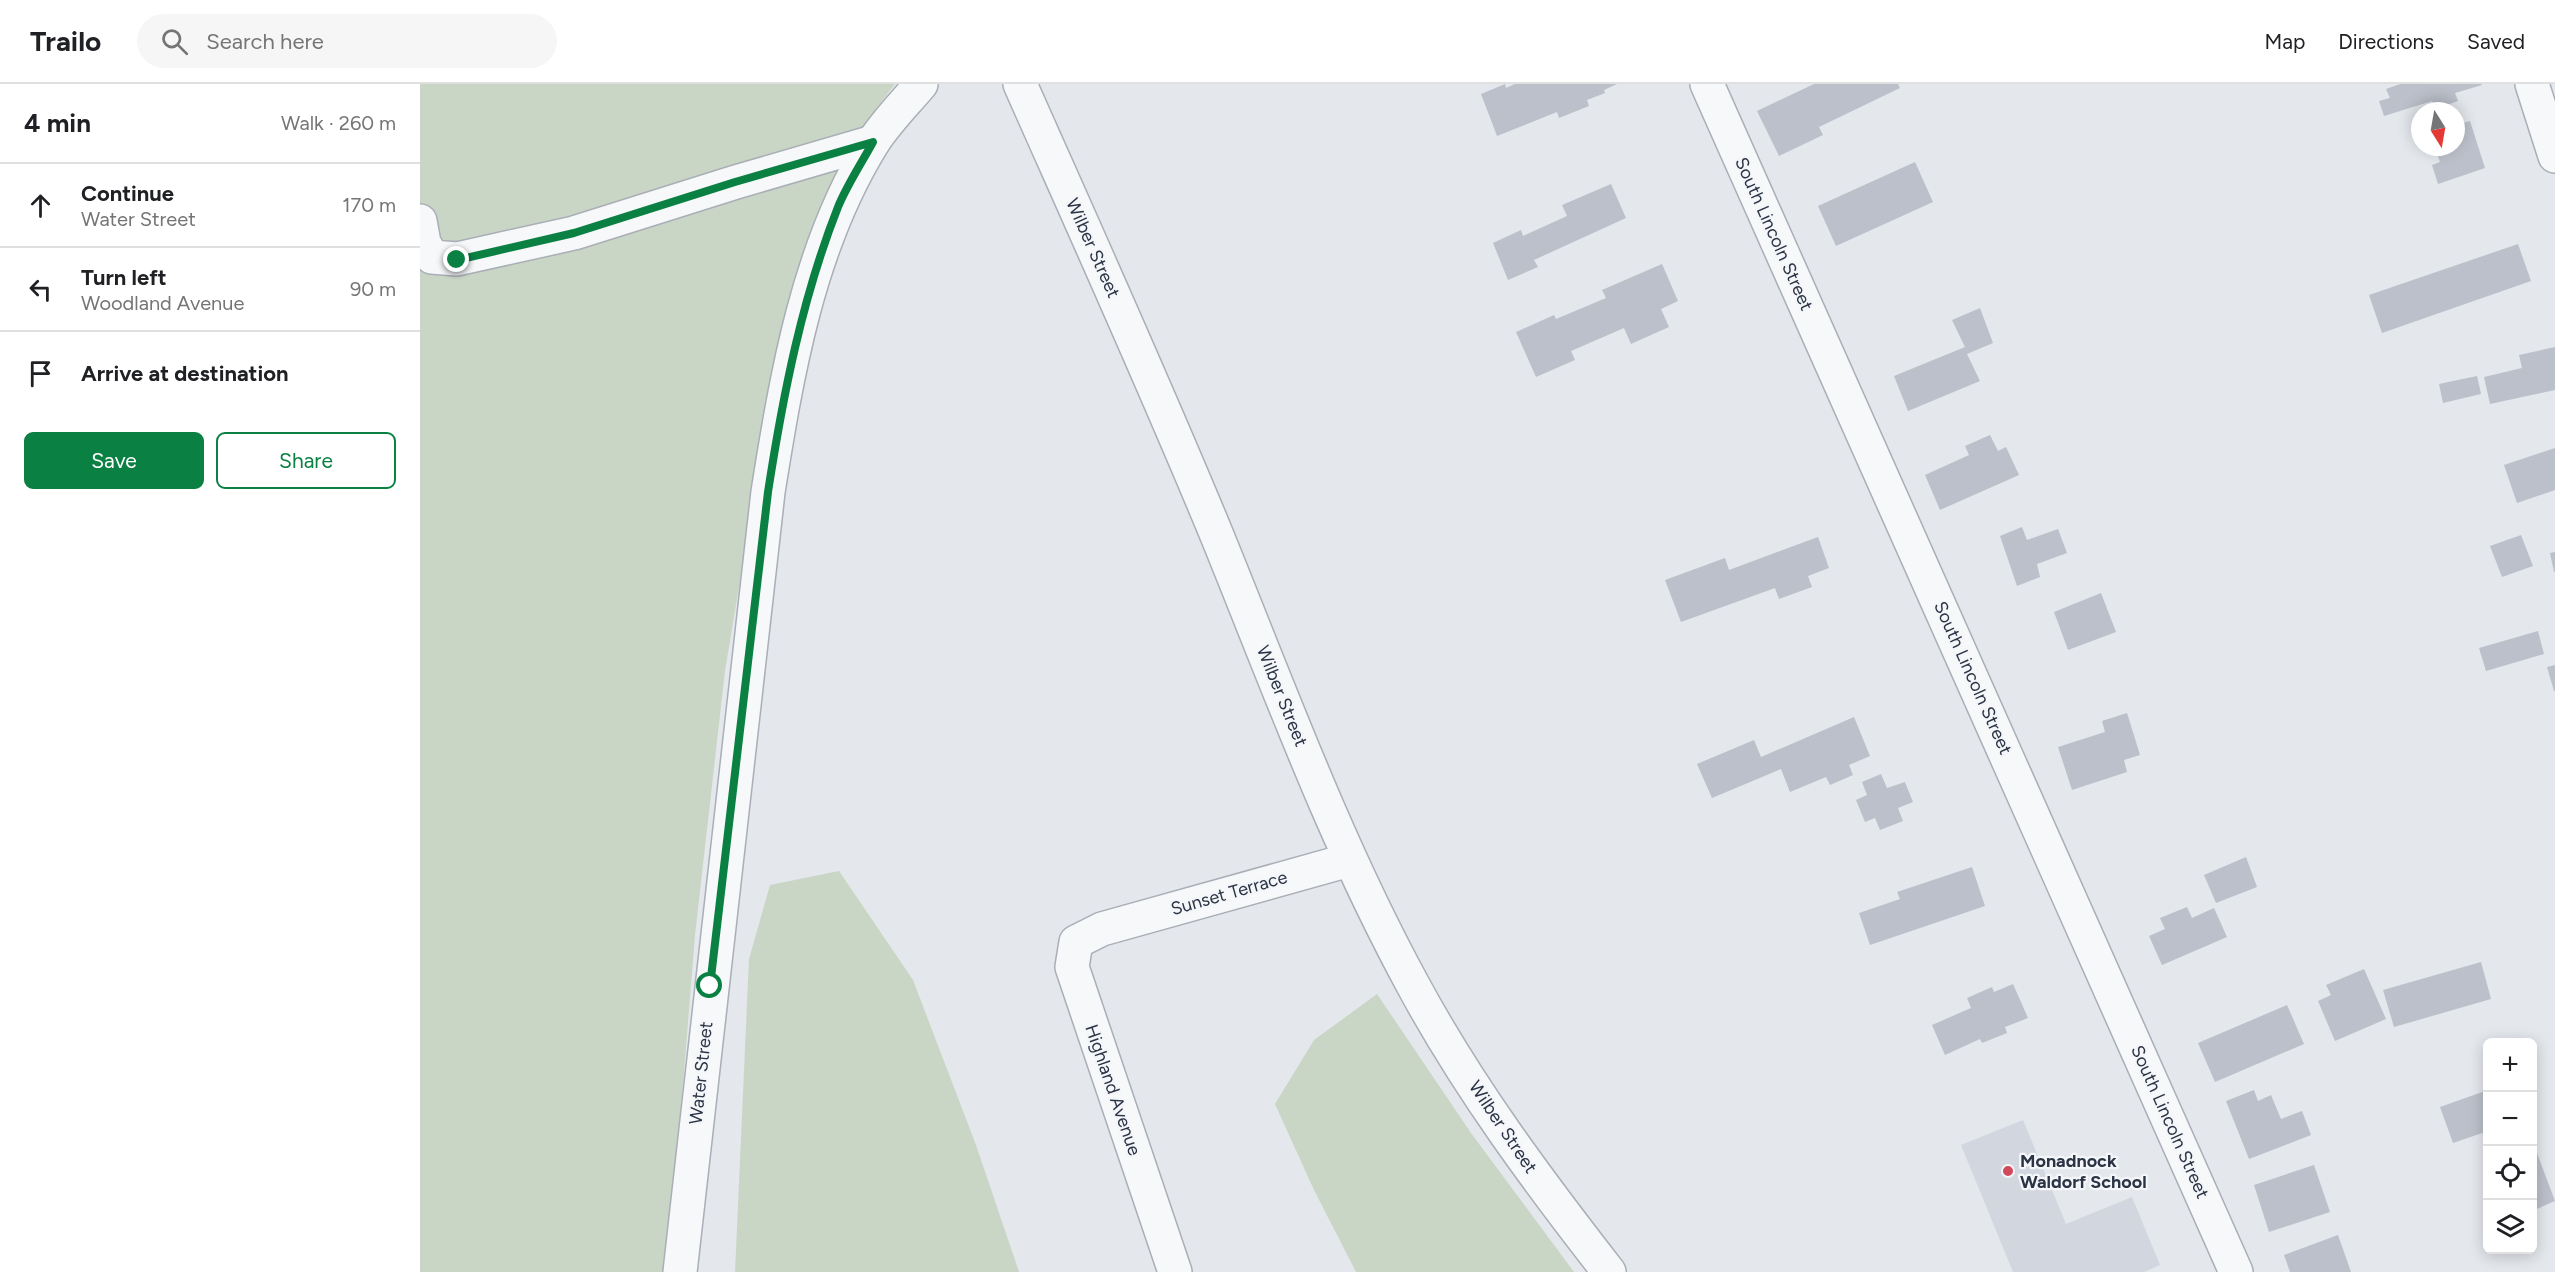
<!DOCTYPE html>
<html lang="en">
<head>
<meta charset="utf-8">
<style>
	body { margin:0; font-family:Figtree,sans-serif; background:#f6f6f6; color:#202124 }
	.controls { position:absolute; right:18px; bottom:18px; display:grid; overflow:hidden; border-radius:9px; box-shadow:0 3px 15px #0003 }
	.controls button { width:54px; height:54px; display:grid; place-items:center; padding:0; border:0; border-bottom:2px solid #e0e0e0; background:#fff; color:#202124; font:30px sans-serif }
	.compass { position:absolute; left:1991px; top:18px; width:54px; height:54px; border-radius:50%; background:#fff; box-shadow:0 3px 15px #0003; rotate:169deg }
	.stop { position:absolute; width:18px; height:18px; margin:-14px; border:4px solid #0b8043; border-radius:50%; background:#fff }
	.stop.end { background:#0b8043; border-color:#fff; box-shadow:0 2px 6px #0008 }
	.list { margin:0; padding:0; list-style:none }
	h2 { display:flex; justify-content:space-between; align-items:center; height:78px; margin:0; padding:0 24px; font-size:26px }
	h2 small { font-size:20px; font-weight:400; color:#757577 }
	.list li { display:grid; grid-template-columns:39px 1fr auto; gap:18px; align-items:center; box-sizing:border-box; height:84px; padding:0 24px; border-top:2px solid #e0e0e0 }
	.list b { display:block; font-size:22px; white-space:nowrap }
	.list p { margin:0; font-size:20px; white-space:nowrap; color:#757577 }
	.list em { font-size:20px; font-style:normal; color:#757577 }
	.actions { display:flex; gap:12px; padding:18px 24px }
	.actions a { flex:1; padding:14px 0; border:2px solid #0b8043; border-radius:9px; text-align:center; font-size:21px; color:#0b8043 }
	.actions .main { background:#0b8043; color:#fff }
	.icon { flex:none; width:33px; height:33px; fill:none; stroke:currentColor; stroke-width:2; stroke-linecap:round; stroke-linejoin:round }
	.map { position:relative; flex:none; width:2135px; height:1188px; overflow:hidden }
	header { display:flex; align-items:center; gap:36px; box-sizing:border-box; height:84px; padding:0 30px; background:#fff; border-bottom:2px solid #e0e0e0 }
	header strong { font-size:28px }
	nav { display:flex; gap:33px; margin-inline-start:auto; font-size:21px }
	.search { width:420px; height:54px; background:#f6f6f6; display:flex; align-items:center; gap:15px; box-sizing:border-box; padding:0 21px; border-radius:33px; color:#757577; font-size:22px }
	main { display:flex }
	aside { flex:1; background:#fff }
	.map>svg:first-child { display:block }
	.built { fill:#d2d6de }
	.green { fill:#c9d6c5 }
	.building { fill:#bbc0ca }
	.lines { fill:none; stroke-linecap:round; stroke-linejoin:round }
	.minor-casing { stroke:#a9aeb7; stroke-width:36 }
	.tertiary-casing { stroke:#a9aeb7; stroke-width:36 }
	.minor { stroke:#f7f8fa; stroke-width:33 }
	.tertiary { stroke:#f7f8fa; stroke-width:33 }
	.route { stroke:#0b8043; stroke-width:8 }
	.poi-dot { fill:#d1495b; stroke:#f4f6f9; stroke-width:2 }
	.labels { text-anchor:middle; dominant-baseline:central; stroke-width:4.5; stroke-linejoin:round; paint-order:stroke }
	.street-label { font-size:18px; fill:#2b3445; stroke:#f4f6f9 }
	.poi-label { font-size:18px; font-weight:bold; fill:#2b3445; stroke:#f4f6f9; text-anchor:start }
</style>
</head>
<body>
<header>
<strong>Trailo</strong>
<div class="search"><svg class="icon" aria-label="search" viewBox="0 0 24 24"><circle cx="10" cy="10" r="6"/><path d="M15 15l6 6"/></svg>Search here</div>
<nav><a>Map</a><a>Directions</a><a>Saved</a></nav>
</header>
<main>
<aside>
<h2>4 min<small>Walk · 260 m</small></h2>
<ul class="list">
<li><svg class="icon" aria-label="ahead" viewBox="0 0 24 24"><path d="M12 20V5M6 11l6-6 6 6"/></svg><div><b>Continue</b><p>Water Street</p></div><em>170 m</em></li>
<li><svg class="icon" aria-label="left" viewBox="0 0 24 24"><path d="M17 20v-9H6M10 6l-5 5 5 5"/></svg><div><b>Turn left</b><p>Woodland Avenue</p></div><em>90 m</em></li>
<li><svg class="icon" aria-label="arrive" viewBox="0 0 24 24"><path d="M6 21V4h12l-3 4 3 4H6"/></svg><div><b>Arrive at destination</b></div></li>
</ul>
<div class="actions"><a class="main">Save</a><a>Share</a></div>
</aside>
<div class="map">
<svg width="2135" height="1188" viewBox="0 0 2135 1188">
	<rect width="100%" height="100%" fill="#e4e7ec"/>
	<polygon class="built" points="1603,1036 1646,1140 1712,1113 1740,1181 1724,1188 1593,1188 1541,1061"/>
	<g class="green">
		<polygon points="0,0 475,0 455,26 391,145 359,264 305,587 275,851 248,1188 0,1188"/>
		<polygon points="419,787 493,896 556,1061 599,1188 315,1188 329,875 350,801"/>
		<polygon points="957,910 1051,1049 1154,1188 936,1188 894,1106 855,1020 894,956"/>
	</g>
	<g class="building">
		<polygon points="1085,0 1086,4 1095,0 1197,0 1184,6 1185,9 1167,16 1169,22 1139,34 1137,28 1077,52 1061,10"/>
		<polygon points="1394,0 1478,0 1480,4 1399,43 1403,51 1359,72 1337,27"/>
		<polygon points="1980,0 2061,0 2062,1 2035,9 2038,17 2015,25 2012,17 1964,32 1959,17 1970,14 1966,5"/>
		<polygon points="2050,37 2065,84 2018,100 2012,81 2020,78 2015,63 2036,63 2036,41"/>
		<polygon points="1495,78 1513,118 1416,162 1398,122"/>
		<polygon points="1191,100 1206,134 1114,176 1118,183 1088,196 1073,159 1101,146 1103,152 1147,132 1142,121"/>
		<polygon points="2098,160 2111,197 1962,249 1949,211"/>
		<polygon points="1242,180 1258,217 1241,225 1249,243 1211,260 1204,244 1151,267 1155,276 1116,293 1096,248 1134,231 1136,235 1186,214 1182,206"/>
		<polygon points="1560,224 1573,259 1547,270 1560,297 1488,327 1474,292 1545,263 1532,236"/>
		<polygon points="2135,263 2135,306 2070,320 2064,293 2102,284 2099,271"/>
		<polygon points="2057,292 2061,310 2023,319 2019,300"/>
		<polygon points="1570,351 1578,367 1586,363 1599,391 1520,426 1505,391 1549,371 1545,362"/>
		<polygon points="2135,364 2135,406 2097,419 2084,381"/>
		<polygon points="1602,443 1607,456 1638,445 1647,469 1617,480 1620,493 1597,502 1580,452"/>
		<polygon points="2101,451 2113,482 2082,493 2070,462"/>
		<polygon points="1398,453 1409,484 1388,492 1392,503 1359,515 1355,504 1261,538 1245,496 1305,474 1309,486"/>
		<polygon points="2135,468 2135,488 2134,488 2130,469"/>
		<polygon points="1681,509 1696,548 1648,566 1634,528"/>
		<polygon points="2118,547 2124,570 2066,587 2059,564"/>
		<polygon points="2135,581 2135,607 2134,607 2127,583"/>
		<polygon points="1707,629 1720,671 1704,676 1707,688 1652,706 1638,663 1685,648 1682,637"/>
		<polygon points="1434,633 1450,672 1429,681 1433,691 1410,701 1406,693 1370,708 1361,685 1292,714 1277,680 1334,656 1341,673"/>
		<polygon points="1461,690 1467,704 1485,698 1493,718 1478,724 1483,737 1460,746 1455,734 1445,738 1436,716 1447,711 1442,698"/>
		<polygon points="1826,773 1837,803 1796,819 1784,791"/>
		<polygon points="1552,783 1565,822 1450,861 1439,829 1480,815 1477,808"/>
		<polygon points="1767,823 1772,834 1794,824 1807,853 1742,881 1729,852 1745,845 1740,834"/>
		<polygon points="2061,878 2071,915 1974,943 1963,906"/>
		<polygon points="1944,885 1966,935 1915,957 1898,917 1911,911 1906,901"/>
		<polygon points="1593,900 1608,934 1585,943 1587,949 1562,959 1560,955 1525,971 1512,941 1551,924 1547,914 1572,903 1574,908"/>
		<polygon points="1867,921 1884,960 1795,998 1778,959"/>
		<polygon points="1834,1006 1838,1017 1851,1011 1861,1035 1882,1027 1891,1051 1829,1075 1806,1017"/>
		<polygon points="2068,1006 2068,1047 2033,1059 2020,1023"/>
		<polygon points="2112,1056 2135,1117 2112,1127"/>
		<polygon points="1894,1081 1910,1128 1849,1148 1834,1101"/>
		<polygon points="1918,1151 1931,1188 1870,1188 1864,1171"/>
	</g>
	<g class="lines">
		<defs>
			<g id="minor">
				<path d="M600,0c67,151 135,301 198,454 61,150 117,304 195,447 55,102 125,196 196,287"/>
				<polyline points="2112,0 2135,72"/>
				<polyline points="0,137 4,159 12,173 37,175 154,149 316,98 453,58"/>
				<polyline points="755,1188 652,883 656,858 682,845 929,776"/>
			</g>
			<g id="tertiary">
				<polyline points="1287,0 1816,1188"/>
				<path d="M260,1188l88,-780c19,-119 40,-244 104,-348 13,-21 33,-41 49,-60"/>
			</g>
		</defs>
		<use href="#minor" class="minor-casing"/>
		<use href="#tertiary" class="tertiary-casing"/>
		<use href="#minor" class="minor"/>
		<use href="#tertiary" class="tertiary"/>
	</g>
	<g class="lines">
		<path class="route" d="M37,176l117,-27 161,-51 138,-40c-12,22 -26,43 -35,65 -36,91 -55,188 -70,285l-58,494"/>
	</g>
	<circle class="poi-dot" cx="1588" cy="1087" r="6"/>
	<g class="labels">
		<g class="street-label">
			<text transform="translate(1354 150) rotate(66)">South Lincoln Street</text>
			<text transform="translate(673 164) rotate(66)">Wilber Street</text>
			<text transform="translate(1553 594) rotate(66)">South Lincoln Street</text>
			<text transform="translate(862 612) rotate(68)">Wilber Street</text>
			<text transform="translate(809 809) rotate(-16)">Sunset Terrace</text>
			<text transform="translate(281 989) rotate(-84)">Water Street</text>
			<text transform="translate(693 1006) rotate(71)">Highland Avenue</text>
			<text transform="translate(1750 1038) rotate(66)">South Lincoln Street</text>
			<text transform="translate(1083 1043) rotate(56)">Wilber Street</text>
		</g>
		<g class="poi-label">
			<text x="1600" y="1077">Monadnock<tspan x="1600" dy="21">Waldorf School</tspan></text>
		</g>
	</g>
</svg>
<div class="controls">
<button>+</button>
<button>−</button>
<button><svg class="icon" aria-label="locate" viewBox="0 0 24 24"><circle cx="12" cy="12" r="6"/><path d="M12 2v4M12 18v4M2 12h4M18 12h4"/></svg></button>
<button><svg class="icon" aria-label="layers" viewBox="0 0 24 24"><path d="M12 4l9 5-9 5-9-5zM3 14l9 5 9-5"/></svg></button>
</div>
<svg class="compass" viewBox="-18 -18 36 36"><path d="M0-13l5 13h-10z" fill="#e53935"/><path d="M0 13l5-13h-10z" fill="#757577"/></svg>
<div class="stop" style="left:290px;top:902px"></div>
<div class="stop end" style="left:37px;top:176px"></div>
</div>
</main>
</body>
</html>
